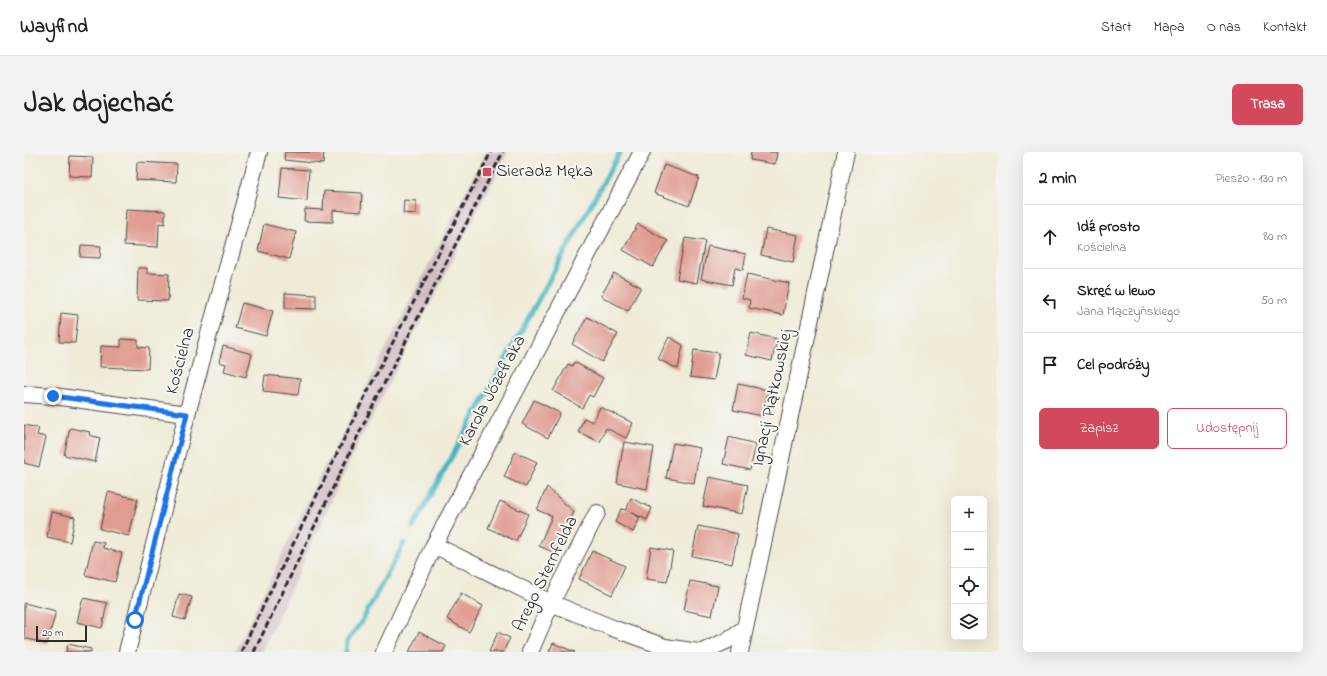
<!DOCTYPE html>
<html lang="pl">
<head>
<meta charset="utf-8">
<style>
	body { margin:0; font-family:"Indie Flower",sans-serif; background:#f2f2f2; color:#202124 }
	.controls { position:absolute; right:12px; bottom:12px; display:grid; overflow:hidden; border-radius:6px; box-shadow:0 4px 16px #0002 }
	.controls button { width:36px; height:36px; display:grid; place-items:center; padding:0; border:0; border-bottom:1px solid #e0e0e0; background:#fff; color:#202124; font:20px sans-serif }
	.scale { position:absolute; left:12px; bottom:10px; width:51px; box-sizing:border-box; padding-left:4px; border:2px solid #2b2b2b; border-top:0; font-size:11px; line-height:14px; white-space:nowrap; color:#2b2b2b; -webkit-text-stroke:3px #f6f6f2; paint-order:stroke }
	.stop { position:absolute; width:12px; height:12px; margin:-9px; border:3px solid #1a73e8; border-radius:50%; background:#fff }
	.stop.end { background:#1a73e8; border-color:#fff; box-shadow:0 1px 4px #0008 }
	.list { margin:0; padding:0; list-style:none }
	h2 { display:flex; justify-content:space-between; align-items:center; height:52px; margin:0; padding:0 16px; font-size:17px }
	h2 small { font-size:13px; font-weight:400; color:#757577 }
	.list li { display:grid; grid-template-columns:26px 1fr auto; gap:12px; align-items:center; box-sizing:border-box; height:64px; padding:0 16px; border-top:1px solid #e0e0e0 }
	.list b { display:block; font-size:15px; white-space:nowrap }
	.list p { margin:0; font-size:13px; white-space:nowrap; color:#757577 }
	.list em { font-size:13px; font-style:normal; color:#757577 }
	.actions { display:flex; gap:8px; padding:12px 16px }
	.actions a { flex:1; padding:9px 0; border:1px solid #d1495b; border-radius:6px; text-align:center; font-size:14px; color:#d1495b }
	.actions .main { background:#d1495b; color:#fff }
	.icon { flex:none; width:22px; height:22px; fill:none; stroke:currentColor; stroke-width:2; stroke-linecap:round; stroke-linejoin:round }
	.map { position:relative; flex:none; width:975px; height:500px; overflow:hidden; border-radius:6px }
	header { display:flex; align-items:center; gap:24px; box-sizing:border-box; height:56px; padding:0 20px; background:#fff; border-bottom:1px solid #e0e0e0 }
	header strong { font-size:19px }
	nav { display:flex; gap:22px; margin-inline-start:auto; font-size:14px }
	.intro { display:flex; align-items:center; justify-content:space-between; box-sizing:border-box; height:96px; padding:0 24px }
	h1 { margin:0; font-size:28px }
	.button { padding:10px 18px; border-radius:6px; background:#d1495b; color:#fff; font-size:14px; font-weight:700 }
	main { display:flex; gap:24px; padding:0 24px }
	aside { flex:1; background:#fff; border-radius:6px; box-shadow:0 4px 16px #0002 }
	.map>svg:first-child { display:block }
	.industrial { fill:#d2bdc5 }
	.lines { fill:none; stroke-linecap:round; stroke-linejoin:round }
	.stream { stroke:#44b3c0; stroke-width:5 }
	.building { fill:#e09b92 }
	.minor-casing { stroke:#484845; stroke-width:18 }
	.minor { stroke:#fff; stroke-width:16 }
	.rail { stroke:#2b2b2b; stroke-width:3; stroke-dasharray:6 3; stroke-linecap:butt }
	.route { stroke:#1a73e8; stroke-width:5 }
	.poi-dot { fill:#d1495b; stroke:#f6f6f2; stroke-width:1.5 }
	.labels { text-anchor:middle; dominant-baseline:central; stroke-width:4; stroke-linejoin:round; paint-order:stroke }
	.poi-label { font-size:18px; fill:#2b2b2b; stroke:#f6f6f2; text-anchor:start }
	.street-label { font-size:18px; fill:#2b2b2b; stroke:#f6f6f2 }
</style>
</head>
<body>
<header>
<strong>Wayfind</strong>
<nav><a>Start</a><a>Mapa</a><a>O nas</a><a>Kontakt</a></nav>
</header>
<div class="intro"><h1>Jak dojechać</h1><a class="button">Trasa</a></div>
<main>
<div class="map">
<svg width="975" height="500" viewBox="0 0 975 500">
	<rect width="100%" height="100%" fill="#f6f6f2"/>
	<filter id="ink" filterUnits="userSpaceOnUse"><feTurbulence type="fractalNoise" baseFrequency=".025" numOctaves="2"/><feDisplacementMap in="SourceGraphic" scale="8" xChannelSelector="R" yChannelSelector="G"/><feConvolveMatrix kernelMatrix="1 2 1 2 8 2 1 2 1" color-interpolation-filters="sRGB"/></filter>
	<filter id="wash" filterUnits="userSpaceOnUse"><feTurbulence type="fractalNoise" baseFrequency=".012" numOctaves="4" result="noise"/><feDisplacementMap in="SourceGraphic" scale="16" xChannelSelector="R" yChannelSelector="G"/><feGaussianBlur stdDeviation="0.9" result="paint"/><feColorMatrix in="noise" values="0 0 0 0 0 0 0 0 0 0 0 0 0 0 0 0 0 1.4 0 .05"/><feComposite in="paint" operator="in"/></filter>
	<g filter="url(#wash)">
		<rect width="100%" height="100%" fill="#efebd7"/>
		<polygon class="industrial" points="462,0 484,0 331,298 238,500 211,500 300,315 305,308"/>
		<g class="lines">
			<g class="stream">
				<polyline points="389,375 596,0"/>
				<polyline points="322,500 323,489 338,469 380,391"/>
			</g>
		</g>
		<g id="blocks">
			<g class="building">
				<polygon points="261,0 300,0 299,12 260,8"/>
				<polygon points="727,0 753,0 751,12 726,8"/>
				<polygon points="46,4 69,5 68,25 45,24"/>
				<polygon points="113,10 153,12 152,30 112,28"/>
				<polygon points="640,13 675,25 665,54 630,41"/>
				<polygon points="258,16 285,18 283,49 255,46"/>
				<polygon points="300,39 338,41 337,60 309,58 309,70 280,69 281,57 299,58"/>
				<polygon points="380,48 392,49 392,62 379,61"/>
				<polygon points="102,57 141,59 141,72 135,71 134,95 100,93"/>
				<polygon points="240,72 272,80 265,107 234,99"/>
				<polygon points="614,72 644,89 629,115 599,98"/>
				<polygon points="742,77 774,83 769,110 737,103"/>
				<polygon points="661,86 681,89 673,131 653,127"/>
				<polygon points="57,93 77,94 76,106 56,105"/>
				<polygon points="684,94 722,102 719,118 711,116 708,133 677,127"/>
				<polygon points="114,116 123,116 123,121 145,122 144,149 113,148"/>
				<polygon points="590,121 617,135 604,159 577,144"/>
				<polygon points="723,122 765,131 759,163 725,156 726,148 718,146"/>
				<polygon points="261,141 292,143 292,157 261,156"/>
				<polygon points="218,151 249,159 242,184 211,176"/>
				<polygon points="37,161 54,163 51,191 35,190"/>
				<polygon points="563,165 594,182 578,210 548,192"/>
				<polygon points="727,181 753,187 748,209 722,203"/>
				<polygon points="645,185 659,193 654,217 634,207"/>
				<polygon points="97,187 114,188 114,195 125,196 124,217 76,215 77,194 97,195"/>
				<polygon points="199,194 228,202 222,225 200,219 202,212 195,210"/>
				<polygon points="670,198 695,201 690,228 666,225"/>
				<polygon points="550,210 579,226 569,245 565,243 558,256 529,239 544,212 548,214"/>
				<polygon points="241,223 276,227 274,243 239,239"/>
				<polygon points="714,232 744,238 739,264 709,258"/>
				<polygon points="510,248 536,261 524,286 498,272"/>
				<polygon points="576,255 609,271 602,286 582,276 576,290 554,280 560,266 569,270"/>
				<polygon points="0,273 15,276 13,283 22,285 15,315 0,311"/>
				<polygon points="46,276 66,280 65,283 76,286 71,310 40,303"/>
				<polygon points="705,285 732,292 726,318 699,312"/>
				<polygon points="600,290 630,295 623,337 593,331"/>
				<polygon points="649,291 676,296 670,331 642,326"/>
				<polygon points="491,300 513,310 502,335 480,325"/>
				<polygon points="685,325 724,333 718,362 679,354"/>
				<polygon points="523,335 550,360 531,401 515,394 528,364 513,358"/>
				<polygon points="84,340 114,347 105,384 76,377"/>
				<polygon points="607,346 628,356 623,368 606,360 616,366 609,380 591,370 597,357 602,358"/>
				<polygon points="476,349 504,362 492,389 464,376"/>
				<polygon points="28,360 51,365 46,390 23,385"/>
				<polygon points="674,374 714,382 708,412 668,404"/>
				<polygon points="69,389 80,391 79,396 98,401 91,430 61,423"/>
				<polygon points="627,395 649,399 643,430 622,427"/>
				<polygon points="568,399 601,414 588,443 555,427"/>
				<polygon points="666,429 694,434 688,464 660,458"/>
				<polygon points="437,441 459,454 445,480 423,467"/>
				<polygon points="155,442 168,445 161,468 149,465"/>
				<polygon points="59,446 83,451 78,476 53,470"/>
				<polygon points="0,451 32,459 23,492 0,486"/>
				<polygon points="395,480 422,494 419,500 385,500"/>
				<polygon points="474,480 486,486 479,500 465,500"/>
				<polygon points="529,491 551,500 525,500"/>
				<polygon points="44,492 67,497 67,500 42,500"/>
			</g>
		</g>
	</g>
	<g filter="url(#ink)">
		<use href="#blocks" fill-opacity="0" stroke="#484845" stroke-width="1"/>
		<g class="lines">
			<defs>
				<g id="minor">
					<polyline points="0,242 29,244 163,262"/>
					<polyline points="410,393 527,451 591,477 641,495 674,500"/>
					<polyline points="103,500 163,262 235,0"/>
					<polyline points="360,500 410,393 618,0"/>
					<polyline points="506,500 527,451 573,361"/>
					<polyline points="678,500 702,489 720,477"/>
					<polyline points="716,500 822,0"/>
				</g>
			</defs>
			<use href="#minor" class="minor-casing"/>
			<use href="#minor" class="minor"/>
			<g class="rail">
				<polyline points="217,500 335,256 467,0"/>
				<polyline points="230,500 344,263 479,0"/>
			</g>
		</g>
	</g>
	<g class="lines" filter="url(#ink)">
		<polyline class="route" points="29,244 163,262 111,468"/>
	</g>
	<rect class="poi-dot" x="458" y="15" width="10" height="10" rx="2"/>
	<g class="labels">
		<g class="poi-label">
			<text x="472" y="20">Sieradz Męka</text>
		</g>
		<g class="street-label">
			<text transform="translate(157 209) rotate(-75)">Kościelna</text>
			<text transform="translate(469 239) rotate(-62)">Karola Józefiaka</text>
			<text transform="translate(749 246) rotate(-78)">Ignacji Piątkowskiej</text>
			<text transform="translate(522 422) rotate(-64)">Arego Sternfelda</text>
		</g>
	</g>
</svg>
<div class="controls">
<button>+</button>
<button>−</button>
<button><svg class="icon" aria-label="locate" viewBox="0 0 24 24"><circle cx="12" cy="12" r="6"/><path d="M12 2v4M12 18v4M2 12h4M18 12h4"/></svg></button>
<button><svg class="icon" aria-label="layers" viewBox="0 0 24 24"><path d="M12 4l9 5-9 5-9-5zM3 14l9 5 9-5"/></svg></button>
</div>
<div class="scale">20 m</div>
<div class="stop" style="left:111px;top:468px"></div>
<div class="stop end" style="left:29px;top:244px"></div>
</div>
<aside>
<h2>2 min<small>Pieszo · 130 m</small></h2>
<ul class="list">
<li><svg class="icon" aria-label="ahead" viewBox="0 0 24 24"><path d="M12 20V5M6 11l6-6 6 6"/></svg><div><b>Idź prosto</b><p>Kościelna</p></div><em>80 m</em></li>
<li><svg class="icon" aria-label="left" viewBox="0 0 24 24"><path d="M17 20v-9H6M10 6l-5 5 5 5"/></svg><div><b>Skręć w lewo</b><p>Jana Mączyńskiego</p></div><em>50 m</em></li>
<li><svg class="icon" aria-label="arrive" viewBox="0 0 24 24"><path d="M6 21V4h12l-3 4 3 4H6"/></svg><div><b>Cel podróży</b></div></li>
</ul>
<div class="actions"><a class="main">Zapisz</a><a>Udostępnij</a></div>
</aside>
</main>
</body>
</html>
